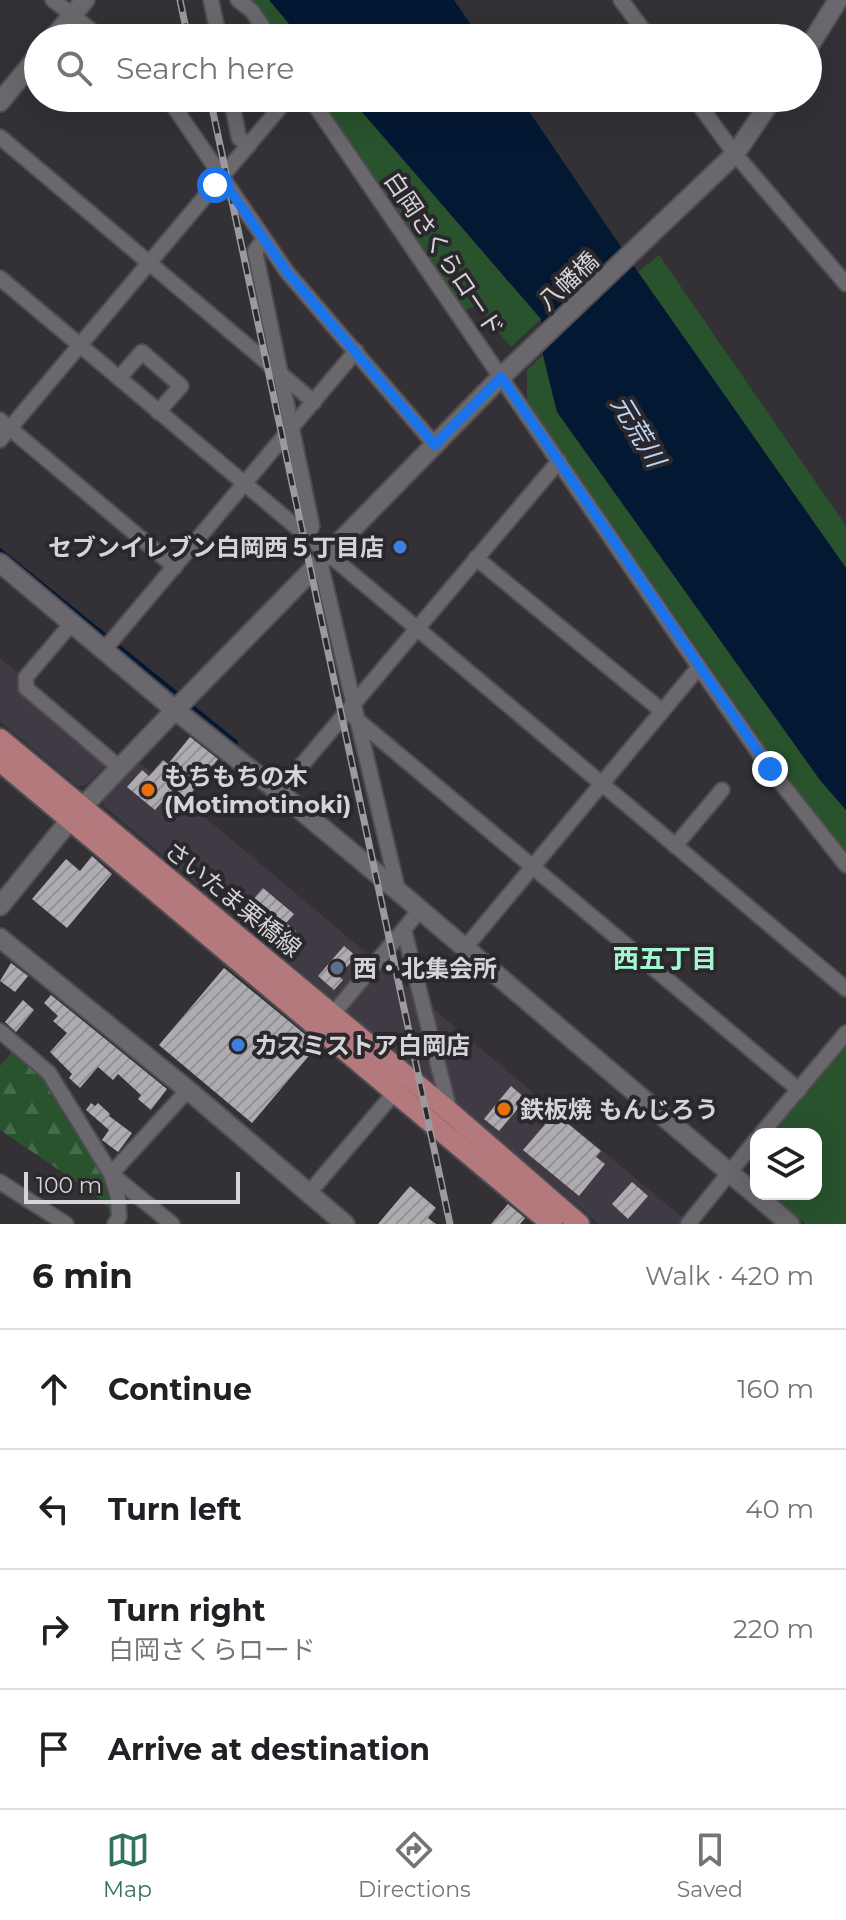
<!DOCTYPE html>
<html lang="en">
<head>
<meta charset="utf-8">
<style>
	body { margin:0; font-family:Montserrat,"Noto Sans JP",sans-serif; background:#f6f6f6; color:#202124 }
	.controls { position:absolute; right:24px; bottom:24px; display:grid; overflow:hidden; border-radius:16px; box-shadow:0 8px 32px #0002 }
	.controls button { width:72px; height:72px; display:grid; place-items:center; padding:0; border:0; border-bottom:2px solid #e0e0e0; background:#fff; color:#202124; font:40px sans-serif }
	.scale { position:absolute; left:24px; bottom:20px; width:216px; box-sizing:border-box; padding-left:8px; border:4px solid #d5d4d7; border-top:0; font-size:22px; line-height:28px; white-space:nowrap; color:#d5d4d7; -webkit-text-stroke:6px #2a282c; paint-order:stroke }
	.stop { position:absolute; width:24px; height:24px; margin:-18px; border:6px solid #1a73e8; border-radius:50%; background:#fff }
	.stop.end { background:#1a73e8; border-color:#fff; box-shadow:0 2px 8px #0008 }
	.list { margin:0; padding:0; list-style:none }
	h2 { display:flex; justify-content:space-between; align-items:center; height:104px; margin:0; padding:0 32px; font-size:34px }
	h2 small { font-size:26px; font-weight:400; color:#757577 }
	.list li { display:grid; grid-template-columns:52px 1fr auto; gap:24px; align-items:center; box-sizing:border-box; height:120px; padding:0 32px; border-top:2px solid #e0e0e0 }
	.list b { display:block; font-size:30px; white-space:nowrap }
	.list p { margin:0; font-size:26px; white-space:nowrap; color:#757577 }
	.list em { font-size:26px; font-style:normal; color:#757577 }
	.icon { flex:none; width:44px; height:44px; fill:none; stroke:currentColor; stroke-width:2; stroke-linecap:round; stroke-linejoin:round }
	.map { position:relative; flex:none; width:846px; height:1224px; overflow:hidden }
	.search { position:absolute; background:#fff; box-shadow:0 8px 32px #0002; left:24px; right:24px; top:24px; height:88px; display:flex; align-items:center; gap:20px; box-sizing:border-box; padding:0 28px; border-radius:44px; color:#757577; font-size:30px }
	.sheet { height:584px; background:#fff }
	nav { display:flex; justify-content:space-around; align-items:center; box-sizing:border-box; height:112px; border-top:2px solid #e0e0e0; background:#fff; font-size:22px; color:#757577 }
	nav a { display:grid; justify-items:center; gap:4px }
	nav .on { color:#32725a }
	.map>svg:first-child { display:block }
	.built { fill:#3f3a44 }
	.green { fill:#28532d }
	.forest { fill:url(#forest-firs) }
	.water { fill:#031833 }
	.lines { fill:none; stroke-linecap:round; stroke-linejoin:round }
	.stream { stroke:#031833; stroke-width:4 }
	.building { fill:url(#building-hatch) }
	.minor-casing { stroke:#4f4d51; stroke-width:18 }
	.tertiary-casing { stroke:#4f4d51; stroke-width:22 }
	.primary-casing { stroke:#4f4d51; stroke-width:24 }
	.minor { stroke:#6a686d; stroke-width:14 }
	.tertiary { stroke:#6a686d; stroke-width:18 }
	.primary { stroke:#b3797c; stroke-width:20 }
	.rail-casing { stroke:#9c9a9e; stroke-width:7 }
	.rail { stroke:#2a282c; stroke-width:4; stroke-dasharray:12; stroke-linecap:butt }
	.route { stroke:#1a73e8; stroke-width:10 }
	.shop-dot { fill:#3f7fe0; stroke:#2a282c; stroke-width:3 }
	.food-dot { fill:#e8710a; stroke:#2a282c; stroke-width:3 }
	.service-dot { fill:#5c6f8a; stroke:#2a282c; stroke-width:3 }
	.labels { text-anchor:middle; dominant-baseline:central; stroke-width:8; stroke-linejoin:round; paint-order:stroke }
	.street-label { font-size:24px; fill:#d5d4d7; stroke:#2a282c }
	.poi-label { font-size:24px; font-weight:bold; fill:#d5d4d7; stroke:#2a282c; text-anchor:start }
	.water-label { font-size:26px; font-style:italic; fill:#bbd4f4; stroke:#2a282c }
	.neighbourhood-label { font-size:26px; font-weight:bold; fill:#a3f8d0; stroke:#2a282c }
</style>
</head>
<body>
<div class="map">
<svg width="846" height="1224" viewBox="0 0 846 1224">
	<defs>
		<pattern id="forest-firs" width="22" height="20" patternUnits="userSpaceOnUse" patternTransform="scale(2)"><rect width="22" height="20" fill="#28532d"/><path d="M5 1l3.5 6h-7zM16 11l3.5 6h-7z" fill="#466b4b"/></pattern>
		<pattern id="building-hatch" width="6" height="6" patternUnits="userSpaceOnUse" patternTransform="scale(2)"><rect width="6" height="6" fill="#afacb1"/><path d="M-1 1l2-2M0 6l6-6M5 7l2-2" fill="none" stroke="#939195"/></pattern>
	</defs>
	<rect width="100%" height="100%" fill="#343136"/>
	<g class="built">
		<polygon points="0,658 115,756 86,785 77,786 0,721"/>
		<polygon points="139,762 690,1224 599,1224 104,806 104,799"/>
	</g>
	<g class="green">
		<polygon points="247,0 269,0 301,38 275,38"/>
		<polygon points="316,98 350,98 541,319 511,347 476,306 463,311"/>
		<polygon points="659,255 846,526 846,568 638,272"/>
		<polygon points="543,355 557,412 820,780 846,810 846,854 795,790 527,401 527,370"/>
		<polygon points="846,1043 846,1224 806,1224 771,1194 816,1194 816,1134 769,1134"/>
	</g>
	<polygon class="forest" points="12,1052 44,1078 115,1195 110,1210 93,1193 0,1130 0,1066"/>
	<g class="water">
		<polygon points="269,0 454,0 480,38 301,38"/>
		<polygon points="350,98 520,98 638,272 846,568 846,810 820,780 557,412 543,355 541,319"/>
	</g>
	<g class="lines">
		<g class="stream">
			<polyline points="0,550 181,697"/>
			<polyline points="188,703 236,742"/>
		</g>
	</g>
	<g class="building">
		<polygon points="190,737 218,759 187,799 174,788 155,810 127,787 142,770 149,776 163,760 168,764"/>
		<polygon points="92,856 112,874 67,928 32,899 66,859 80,871"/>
		<polygon points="263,888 294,914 286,923 296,931 278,951 238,917"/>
		<polygon points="344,946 356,956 339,976 343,980 334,990 318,976"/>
		<polygon points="11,963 28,976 15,992 0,981"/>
		<polygon points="224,968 318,1045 252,1123 159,1045"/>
		<polygon points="51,995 167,1089 151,1110 138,1099 141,1095 118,1074 113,1080 98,1067 80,1088 69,1078 72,1074 50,1052 67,1033 53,1021 58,1016 44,1003"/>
		<polygon points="23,1000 34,1010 16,1032 5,1022"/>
		<polygon points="511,1086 526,1099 499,1131 484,1119"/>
		<polygon points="91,1103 95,1106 98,1103 110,1114 109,1116 132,1133 118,1152 102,1140 109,1130 86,1110"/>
		<polygon points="555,1113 601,1151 596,1157 605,1164 579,1196 523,1150"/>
		<polygon points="632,1182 648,1196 628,1219 612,1204"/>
		<polygon points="410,1186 436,1208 428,1218 436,1224 378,1224"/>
		<polygon points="508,1204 525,1218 520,1224 491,1224"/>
	</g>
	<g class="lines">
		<defs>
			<g id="minor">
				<polyline points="53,0 101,38"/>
				<polyline points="211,0 219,38"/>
				<polyline points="238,0 252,11 270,38"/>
				<polyline points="621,0 649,38"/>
				<polyline points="168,98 287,272 435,445"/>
				<polyline points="231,98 239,138 249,145"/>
				<polyline points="310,98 699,667 770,769 846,865"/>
				<polyline points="694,98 735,154 846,284"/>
				<polyline points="0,137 314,402"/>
				<polyline points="264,239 255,251 312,526 307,536"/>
				<polyline points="0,278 846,989"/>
				<polyline points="119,378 142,352 181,386 158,412"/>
				<polyline points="0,420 175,567"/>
				<polyline points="0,440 288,98"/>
				<polyline points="476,558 662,711"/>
				<polyline points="318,565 322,570 398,891"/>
				<polyline points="72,623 26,677 26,688 120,768"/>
				<polyline points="104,650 356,351"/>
				<polyline points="355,718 799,1090"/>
				<polyline points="279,792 559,461"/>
				<polyline points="675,846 722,790"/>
				<polyline points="404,930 450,1112"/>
				<polyline points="465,948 699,667"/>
				<polyline points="333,1014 420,910"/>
				<polyline points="0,1031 49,1073 111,1174 118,1197 119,1217 115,1224"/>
				<polyline points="761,1134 846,1033"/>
				<polyline points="111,1174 188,1090"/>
				<polyline points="111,1174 172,1224"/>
				<polyline points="0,1182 66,1224"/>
				<polyline points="308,1194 396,1091"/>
				<polyline points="688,1224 756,1140"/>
			</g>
			<g id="tertiary">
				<polyline points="53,38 85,0"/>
				<polyline points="808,48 838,0"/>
				<polyline points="0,102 38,56"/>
				<polyline points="0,563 175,710 279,792 398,891 790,1224"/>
				<polyline points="0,906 70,820 175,710 501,377 735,154 773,98"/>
				<polyline points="0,938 188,1090 345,1224"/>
			</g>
			<g id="primary">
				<polyline points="0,739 450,1112 579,1224"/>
				<polyline points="0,761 552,1224"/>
			</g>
		</defs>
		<use href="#minor" class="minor-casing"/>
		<use href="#tertiary" class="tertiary-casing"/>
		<use href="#primary" class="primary-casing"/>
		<use href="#minor" class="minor"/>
		<use href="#tertiary" class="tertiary"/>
		<use href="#primary" class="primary"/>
		<defs>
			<g id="rail">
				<polyline points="180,0 188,38"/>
				<polyline points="210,98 450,1224"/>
			</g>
		</defs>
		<use href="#rail" class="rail-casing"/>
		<use href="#rail" class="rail"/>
	</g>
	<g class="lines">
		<polyline class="route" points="215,185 221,178 287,272 435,445 501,377 770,769"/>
	</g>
	<g class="shop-dot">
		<circle cx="400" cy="547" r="8"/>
		<circle cx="238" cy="1045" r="8"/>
	</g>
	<g class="food-dot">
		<circle cx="148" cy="790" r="8"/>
		<circle cx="504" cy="1109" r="8"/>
	</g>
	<circle class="service-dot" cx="337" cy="968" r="8"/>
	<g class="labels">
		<g class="street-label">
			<text transform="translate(444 254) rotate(56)">白岡さくらロード</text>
			<text transform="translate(568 281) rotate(-43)">八幡橋</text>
			<text transform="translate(233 899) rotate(39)">さいたま栗橋線</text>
		</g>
		<g class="poi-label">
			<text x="384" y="547" text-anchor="end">セブンイレブン白岡西５丁目店</text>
			<text x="164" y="776">もちもちの木<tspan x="164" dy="28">(Motimotinoki)</tspan></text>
			<text x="353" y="968">西・北集会所</text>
			<text x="254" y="1045">カスミストア白岡店</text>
			<text x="520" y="1109">鉄板焼 もんじろう</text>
		</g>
		<g class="water-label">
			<text transform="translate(638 431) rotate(59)">元荒川</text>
		</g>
		<g class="neighbourhood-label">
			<text x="665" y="959">西五丁目</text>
		</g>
	</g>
</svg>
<div class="controls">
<button><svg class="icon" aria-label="layers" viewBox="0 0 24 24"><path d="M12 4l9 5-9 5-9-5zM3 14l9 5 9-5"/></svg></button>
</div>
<div class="scale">100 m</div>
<div class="stop" style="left:215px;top:185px"></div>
<div class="stop end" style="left:770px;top:769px"></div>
<div class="search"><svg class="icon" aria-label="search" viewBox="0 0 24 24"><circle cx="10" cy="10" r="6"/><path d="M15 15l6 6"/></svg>Search here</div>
</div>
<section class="sheet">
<h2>6 min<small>Walk · 420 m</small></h2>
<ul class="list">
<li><svg class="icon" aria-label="ahead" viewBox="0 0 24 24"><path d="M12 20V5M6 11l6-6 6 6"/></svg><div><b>Continue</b></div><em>160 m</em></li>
<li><svg class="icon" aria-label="left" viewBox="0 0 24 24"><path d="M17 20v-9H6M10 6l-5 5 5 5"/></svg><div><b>Turn left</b></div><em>40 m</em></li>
<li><svg class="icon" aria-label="right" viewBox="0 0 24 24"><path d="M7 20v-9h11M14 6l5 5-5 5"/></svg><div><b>Turn right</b><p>白岡さくらロード</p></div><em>220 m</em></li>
<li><svg class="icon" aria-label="arrive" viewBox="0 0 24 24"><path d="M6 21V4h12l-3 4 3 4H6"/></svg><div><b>Arrive at destination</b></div></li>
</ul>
</section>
<nav>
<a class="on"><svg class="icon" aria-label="map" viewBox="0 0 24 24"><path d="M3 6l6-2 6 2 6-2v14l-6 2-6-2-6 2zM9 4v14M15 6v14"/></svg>Map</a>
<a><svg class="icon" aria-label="directions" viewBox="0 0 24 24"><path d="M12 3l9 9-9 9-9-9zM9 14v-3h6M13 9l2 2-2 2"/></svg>Directions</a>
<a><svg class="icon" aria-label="saved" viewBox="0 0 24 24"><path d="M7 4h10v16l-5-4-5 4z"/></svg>Saved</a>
</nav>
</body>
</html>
